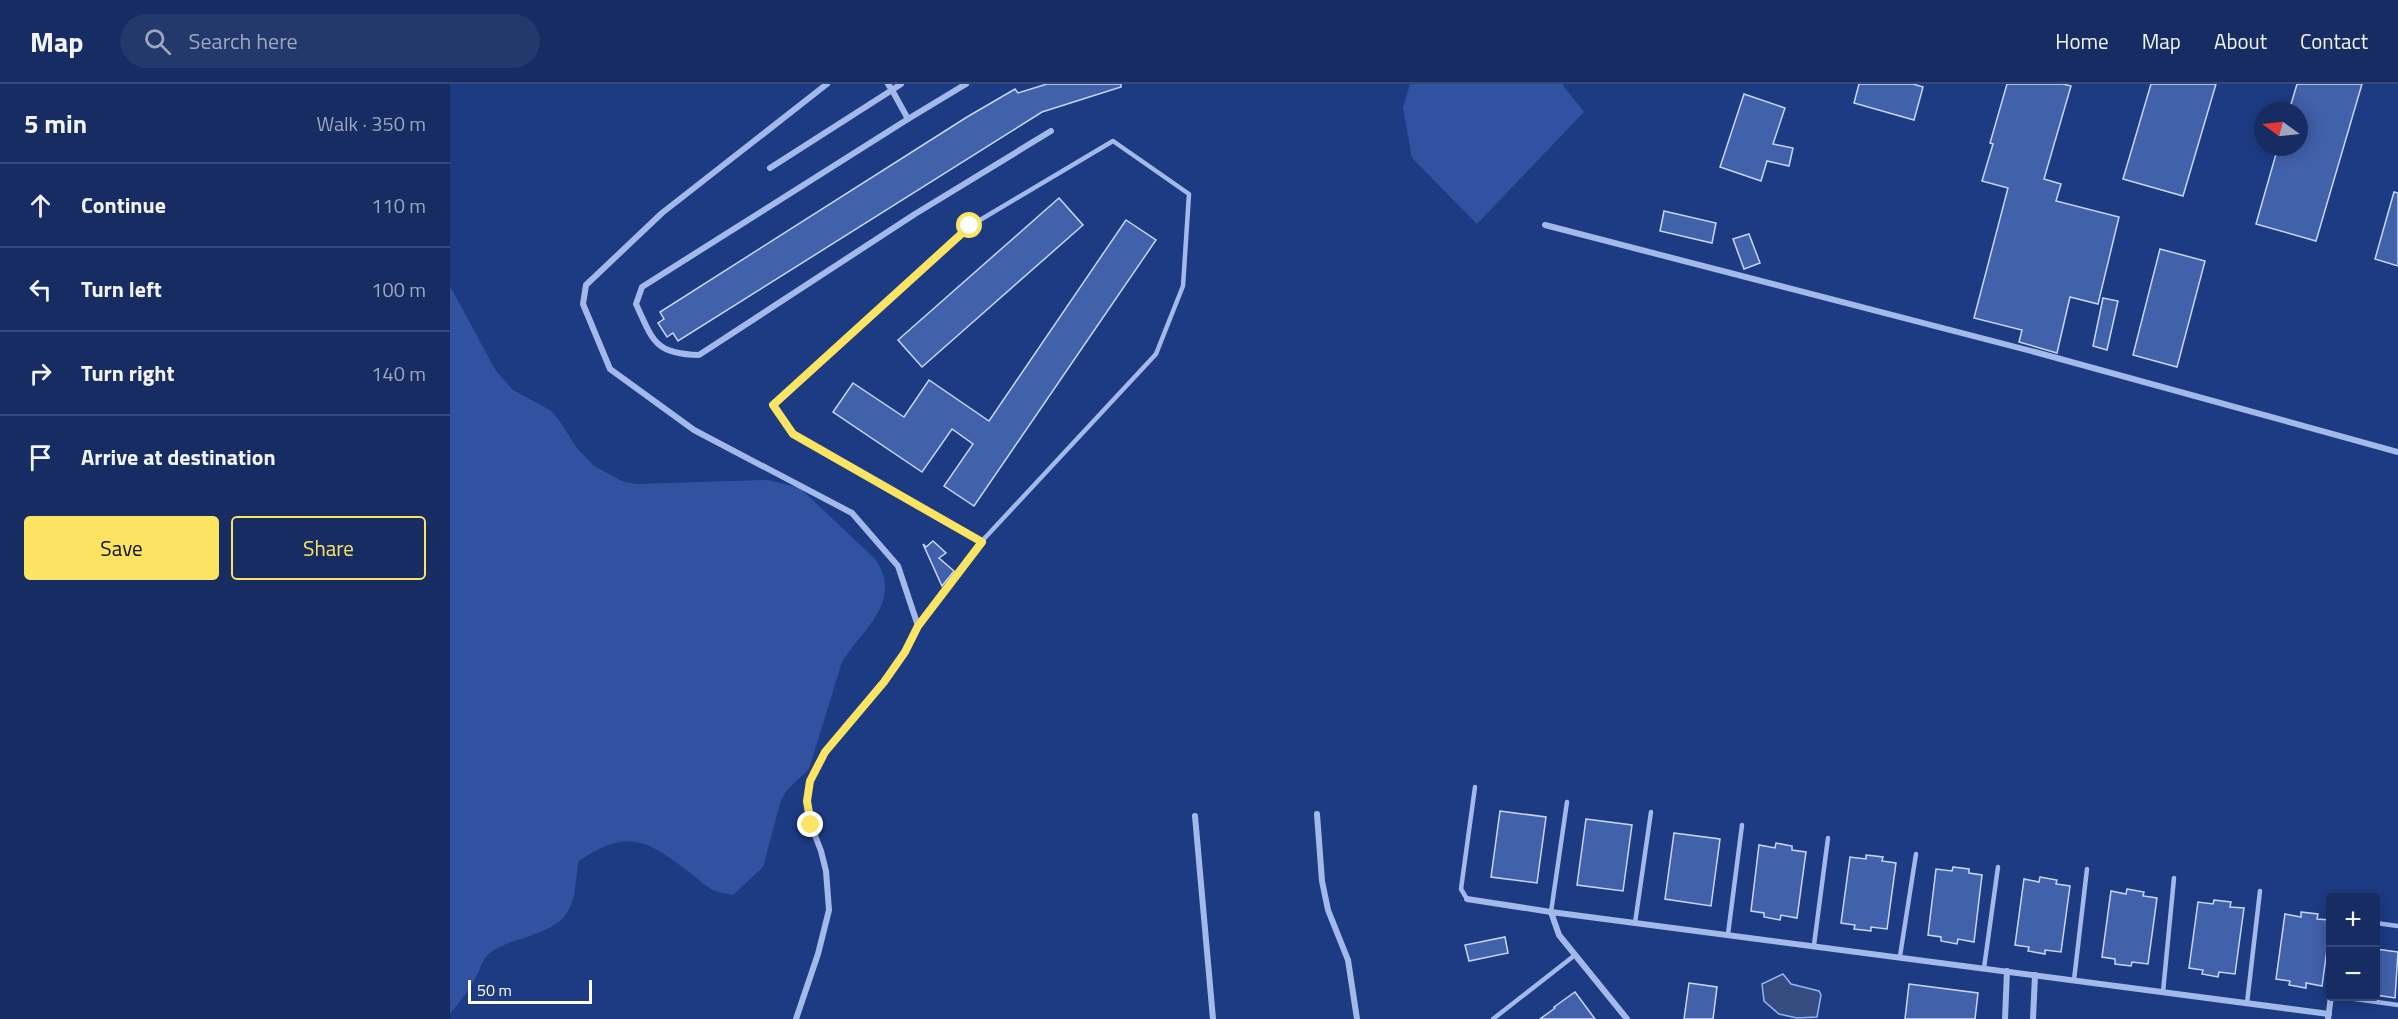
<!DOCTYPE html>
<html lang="en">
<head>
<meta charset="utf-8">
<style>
	body { margin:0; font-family:"Titillium Web",sans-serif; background:#23386b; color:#f1f3f6 }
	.controls { position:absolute; right:18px; bottom:18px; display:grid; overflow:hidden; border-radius:6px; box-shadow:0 3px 15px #0003 }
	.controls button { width:54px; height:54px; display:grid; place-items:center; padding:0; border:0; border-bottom:2px solid #354877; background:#162c62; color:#f1f3f6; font:30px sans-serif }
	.compass { position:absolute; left:1804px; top:18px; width:54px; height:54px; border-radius:50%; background:#162c62; box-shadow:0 3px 15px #0003; rotate:285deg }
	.scale { position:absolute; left:18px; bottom:15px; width:124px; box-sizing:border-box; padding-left:6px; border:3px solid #fff; border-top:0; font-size:16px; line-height:21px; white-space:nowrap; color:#fff; -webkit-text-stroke:4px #1d3b83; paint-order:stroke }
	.stop { position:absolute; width:18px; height:18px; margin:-14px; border:4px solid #fae462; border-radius:50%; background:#fff }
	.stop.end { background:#fae462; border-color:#fff; box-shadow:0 2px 6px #0008 }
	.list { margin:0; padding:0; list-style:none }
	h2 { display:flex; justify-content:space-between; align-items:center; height:78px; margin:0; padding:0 24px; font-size:26px }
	h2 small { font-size:20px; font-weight:400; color:#9ea7be }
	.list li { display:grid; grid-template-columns:39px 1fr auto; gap:18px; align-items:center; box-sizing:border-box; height:84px; padding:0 24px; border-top:2px solid #354877 }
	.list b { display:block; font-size:22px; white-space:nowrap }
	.list em { font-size:20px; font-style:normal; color:#9ea7be }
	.actions { display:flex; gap:12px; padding:18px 24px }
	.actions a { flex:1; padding:14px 0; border:2px solid #fae462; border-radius:6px; text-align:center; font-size:21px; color:#fae462 }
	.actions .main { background:#fae462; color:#111 }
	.icon { flex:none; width:33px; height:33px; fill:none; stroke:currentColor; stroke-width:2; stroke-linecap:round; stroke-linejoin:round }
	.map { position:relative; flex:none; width:1948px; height:935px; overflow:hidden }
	header { display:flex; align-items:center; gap:36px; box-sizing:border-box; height:84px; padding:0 30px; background:#162c62; border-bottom:2px solid #354877 }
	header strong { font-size:28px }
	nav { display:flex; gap:33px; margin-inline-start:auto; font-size:21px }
	.search { width:420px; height:54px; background:#23386b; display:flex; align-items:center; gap:15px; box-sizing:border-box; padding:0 21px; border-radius:33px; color:#9ea7be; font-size:22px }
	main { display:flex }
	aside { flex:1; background:#162c62 }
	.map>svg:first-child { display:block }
	.green { fill:#3052a1 }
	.water { fill:#354c81; stroke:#97b2ec; stroke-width:1.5 }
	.building { fill:#4161aa; stroke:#c8d6f7; stroke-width:1.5 }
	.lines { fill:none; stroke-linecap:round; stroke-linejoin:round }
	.lane { stroke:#a3b9ea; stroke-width:4.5 }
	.street { stroke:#a3b9ea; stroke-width:6 }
	.route { stroke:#fae462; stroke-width:8 }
</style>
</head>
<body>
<header>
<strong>Map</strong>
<div class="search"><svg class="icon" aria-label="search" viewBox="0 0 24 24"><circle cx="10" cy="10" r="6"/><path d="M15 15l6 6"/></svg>Search here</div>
<nav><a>Home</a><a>Map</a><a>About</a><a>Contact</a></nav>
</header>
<main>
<aside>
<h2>5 min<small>Walk · 350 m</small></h2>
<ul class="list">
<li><svg class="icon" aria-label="ahead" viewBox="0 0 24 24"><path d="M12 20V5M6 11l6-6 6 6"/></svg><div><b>Continue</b></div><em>110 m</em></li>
<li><svg class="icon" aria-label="left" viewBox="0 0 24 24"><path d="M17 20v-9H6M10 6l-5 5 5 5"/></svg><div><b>Turn left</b></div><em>100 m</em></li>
<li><svg class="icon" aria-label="right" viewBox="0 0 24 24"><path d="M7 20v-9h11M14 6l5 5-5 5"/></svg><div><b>Turn right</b></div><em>140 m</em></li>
<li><svg class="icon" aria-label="arrive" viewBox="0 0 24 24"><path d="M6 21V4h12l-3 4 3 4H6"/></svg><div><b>Arrive at destination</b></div></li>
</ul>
<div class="actions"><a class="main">Save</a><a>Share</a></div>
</aside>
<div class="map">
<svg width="1948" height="935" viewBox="0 0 1948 935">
	<rect width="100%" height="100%" fill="#1d3b83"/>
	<g class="green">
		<polygon points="960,0 1112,0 1134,28 1027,140 962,74 953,24"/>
		<path d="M0,202l46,85 17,19 37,20 9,10 17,27 18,19 28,15 14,3 132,-4 32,8 75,71c29,41 -12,70 -33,103l-33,107 -22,21 -6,10 -18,67 -30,28c-23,-4 -23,-6 -40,-20 -44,-33 -63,-49 -114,-14 -4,15 -2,36 -11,50 -13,24 -56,26 -77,41 -9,7 -9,14 -14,23 -7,13 -16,27 -27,38z"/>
	</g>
	<polygon class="water" points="1333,890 1341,900 1369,907 1371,911 1367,933 1347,934 1329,930 1314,917 1312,900"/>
	<g class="building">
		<polygon points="597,0 671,0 671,3 592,28 228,257 223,249 217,253 208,239 214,235 210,228 517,33 565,5 568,9"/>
		<polygon points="1409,0 1463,0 1473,3 1464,36 1404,19"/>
		<polygon points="1557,0 1613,0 1621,2 1594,95 1611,100 1606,117 1669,133 1648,220 1620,213 1607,269 1569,258 1572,246 1524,234 1558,104 1532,97 1543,60 1540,59"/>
		<polygon points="1701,0 1766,0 1733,112 1673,95"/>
		<polygon points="1847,0 1912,0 1866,157 1806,140 1828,63 1849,63 1849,27 1839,27"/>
		<polygon points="1294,10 1335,24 1323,60 1343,64 1339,82 1317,77 1311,97 1270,83"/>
		<polygon points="1944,108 1948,109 1948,182 1925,175"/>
		<polygon points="609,114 633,141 472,283 448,256"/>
		<polygon points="1214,127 1266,139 1262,159 1210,147"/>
		<polygon points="676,136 706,156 524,422 494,402 523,360 502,345 472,388 383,328 403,299 454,333 479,296 539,337"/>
		<polygon points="1299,150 1310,179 1294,185 1283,155"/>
		<polygon points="1710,165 1755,177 1727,283 1683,271"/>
		<polygon points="1653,214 1668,217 1657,266 1643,262"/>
		<polygon points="483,457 496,469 489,474 504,487 492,502 473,460 476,463"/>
		<polygon points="1050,727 1096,733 1087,799 1041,793"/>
		<polygon points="1136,735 1182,741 1173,807 1127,801"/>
		<polygon points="1224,749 1270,755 1261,822 1215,815"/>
		<polygon points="1326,759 1342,762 1342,766 1356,768 1347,834 1331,831 1330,836 1314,833 1314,829 1301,827 1309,761 1325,764"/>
		<polygon points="1416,771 1433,773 1432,777 1446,779 1437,845 1421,843 1421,847 1404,845 1405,841 1391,839 1400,773 1416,775"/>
		<polygon points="1503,783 1519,785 1519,789 1532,791 1524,858 1508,855 1507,860 1491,857 1491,853 1478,851 1486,785 1502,787"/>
		<polygon points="1590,793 1607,796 1606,800 1620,802 1611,868 1595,866 1595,870 1578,867 1579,863 1565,861 1574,795 1589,798"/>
		<polygon points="1677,805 1694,808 1693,812 1707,814 1698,880 1682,878 1681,882 1665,880 1665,875 1652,873 1661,807 1676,810"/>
		<polygon points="1764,816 1781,818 1780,823 1794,824 1785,890 1769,888 1768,893 1752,890 1753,886 1739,884 1748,818 1763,820"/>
		<polygon points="1851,828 1868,830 1867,835 1881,836 1872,902 1856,899 1856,904 1839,901 1840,897 1826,895 1835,830 1851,833"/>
		<polygon points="1055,853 1058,869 1019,877 1015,861"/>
		<polygon points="1926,865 1948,868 1945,914 1926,911"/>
		<polygon points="1239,899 1267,903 1263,935 1234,935"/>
		<polygon points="1459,900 1528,909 1525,935 1455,935"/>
		<polygon points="1125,908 1145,935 1090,935 1105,924 1104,923"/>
	</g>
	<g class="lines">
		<g class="lane">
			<polyline points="468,542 532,457 706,270 733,202 739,110 663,57 520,142 323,321 343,350 532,457"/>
			<polyline points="1017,815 1011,805 1025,703"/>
			<polyline points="1101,828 1117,718"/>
			<polyline points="1185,839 1201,728"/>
			<polyline points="1926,839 1948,842"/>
			<polyline points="1278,850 1292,741"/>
			<polyline points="1364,861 1378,754"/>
			<polyline points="1450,872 1466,770"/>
			<polyline points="1534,884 1548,783"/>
			<polyline points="1624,896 1637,785"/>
			<polyline points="1713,908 1724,794"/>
			<polyline points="1884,912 1948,921"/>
			<polyline points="1797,919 1810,807"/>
			<polyline points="1043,935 1125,871"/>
		</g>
		<g class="street">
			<path d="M451,0l-9,6 16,29 -266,168 -6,17c17,37 19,50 63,51l216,-141 136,-83"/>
			<polyline points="458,35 516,0"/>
			<polyline points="320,84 442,6 438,0"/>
			<polyline points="1095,141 1585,268 1948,368"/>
			<polyline points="867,730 872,797 878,826 898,876 907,935"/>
			<polyline points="745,732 763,935"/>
			<polyline points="1017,815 1101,828 1879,930"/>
			<polyline points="1101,828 1109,851 1177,935"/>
			<polyline points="346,935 368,870 379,826 376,787 371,767 361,741 357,717 360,697 375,668 434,598 455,568 468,542 448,482 402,429 244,346 160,285 133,220 136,201 212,129 377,0"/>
			<polyline points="1555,935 1557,887"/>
			<polyline points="1583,935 1585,891"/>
			<polyline points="1878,935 1881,912"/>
		</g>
	</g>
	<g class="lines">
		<polyline class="route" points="361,741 357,717 360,697 375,668 434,598 455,568 468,542 532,458 343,350 323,321 520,142"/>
	</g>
</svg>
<div class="controls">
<button>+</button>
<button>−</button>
</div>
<svg class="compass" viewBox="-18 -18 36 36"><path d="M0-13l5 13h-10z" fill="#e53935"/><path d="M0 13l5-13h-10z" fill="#9ea7be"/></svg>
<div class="scale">50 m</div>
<div class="stop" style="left:520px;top:142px"></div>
<div class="stop end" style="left:361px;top:741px"></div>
</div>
</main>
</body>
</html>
